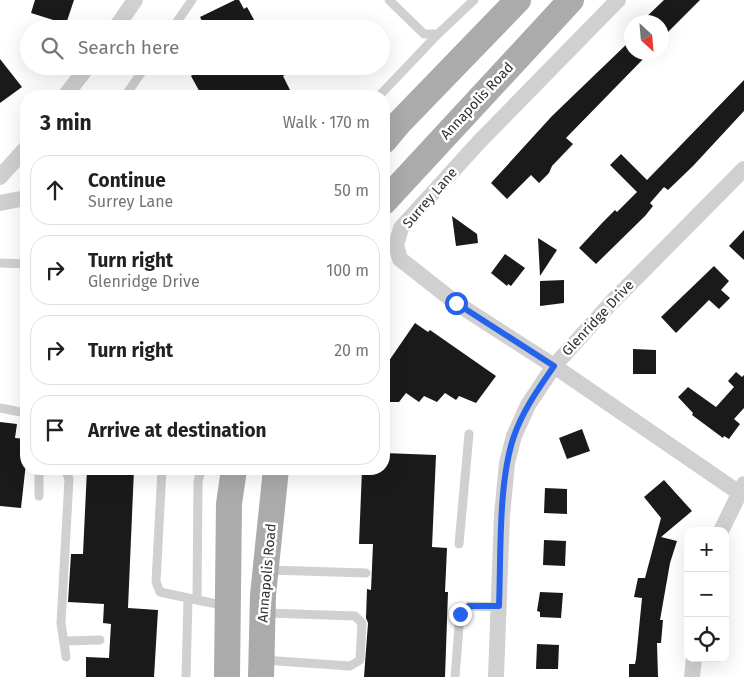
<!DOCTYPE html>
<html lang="en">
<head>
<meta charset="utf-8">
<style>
	body { margin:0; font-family:"Fira Sans",sans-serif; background:#f6f6f6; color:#202124 }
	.controls { position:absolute; right:15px; bottom:15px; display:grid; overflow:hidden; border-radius:10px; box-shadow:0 5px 20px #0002 }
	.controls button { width:45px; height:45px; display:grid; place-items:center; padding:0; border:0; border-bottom:1px solid #e0e0e0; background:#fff; color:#202124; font:25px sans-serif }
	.compass { position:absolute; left:624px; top:15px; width:45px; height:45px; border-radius:50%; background:#fff; box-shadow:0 5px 20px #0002; rotate:154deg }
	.stop { position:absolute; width:15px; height:15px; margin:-11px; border:4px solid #2563eb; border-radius:50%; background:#fff }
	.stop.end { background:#2563eb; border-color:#fff; box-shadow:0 1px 5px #0008 }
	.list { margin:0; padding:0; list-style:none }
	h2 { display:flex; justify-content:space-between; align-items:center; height:65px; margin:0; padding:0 20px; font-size:21px }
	h2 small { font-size:16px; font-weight:400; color:#757577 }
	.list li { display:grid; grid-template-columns:32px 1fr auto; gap:15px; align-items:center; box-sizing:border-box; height:70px; margin:0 10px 10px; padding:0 10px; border:1px solid #e0e0e0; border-radius:20px }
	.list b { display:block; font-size:19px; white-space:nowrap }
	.list p { margin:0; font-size:16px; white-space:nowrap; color:#757577 }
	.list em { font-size:16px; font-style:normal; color:#757577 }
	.icon { flex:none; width:28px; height:28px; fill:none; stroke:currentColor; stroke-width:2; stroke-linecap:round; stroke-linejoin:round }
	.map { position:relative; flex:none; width:744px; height:677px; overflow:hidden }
	.search { position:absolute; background:#fff; box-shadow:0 5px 20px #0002; left:20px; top:20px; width:370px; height:55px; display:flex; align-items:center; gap:12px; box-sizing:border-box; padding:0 18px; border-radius:28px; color:#757577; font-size:19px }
	.panel { position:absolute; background:#fff; box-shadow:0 5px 20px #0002; left:20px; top:90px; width:370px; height:385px; border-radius:20px }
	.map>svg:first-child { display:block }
	.building { fill:#1a1a1a }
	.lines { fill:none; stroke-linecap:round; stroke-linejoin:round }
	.lane { stroke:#d0d0d0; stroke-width:9 }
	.street { stroke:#d0d0d0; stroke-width:16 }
	.primary { stroke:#ababab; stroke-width:26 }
	.route { stroke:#2563eb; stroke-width:6 }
	.labels { text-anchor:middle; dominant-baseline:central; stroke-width:5; stroke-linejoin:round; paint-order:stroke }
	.street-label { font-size:14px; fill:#333; stroke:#fff }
</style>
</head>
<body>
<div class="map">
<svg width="744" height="677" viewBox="0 0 744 677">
	<rect width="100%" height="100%" fill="#fff"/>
	<g class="building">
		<polygon points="35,0 74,0 66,24 31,13"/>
		<polygon points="235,0 239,0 244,9 247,7 259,29 206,29 200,17"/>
		<polygon points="664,0 700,0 662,38 662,22 641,22"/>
		<polygon points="632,39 632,52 650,52 566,138 573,144 552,166 549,173 539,183 531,175 507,199 491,183 552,116"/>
		<polygon points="0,59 22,87 0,103"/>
		<polygon points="190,66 302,66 283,76 293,96 202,96 191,76 194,74"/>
		<polygon points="744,80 744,111 693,166 668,190 664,187 650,203 653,206 645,216 596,264 579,248 603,222 615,210 617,212 637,192 610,165 621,154 647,180"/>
		<polygon points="452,216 477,234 478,243 456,246"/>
		<polygon points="744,230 744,260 729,246"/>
		<polygon points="538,238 557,250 540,276"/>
		<polygon points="505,254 525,268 511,286 508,284 507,286 491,273"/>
		<polygon points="714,266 729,281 721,290 730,298 719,309 709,300 676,333 661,317"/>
		<polygon points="564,280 564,303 540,306 540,281"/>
		<polygon points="415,323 428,332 430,330 496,376 476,403 459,396 456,400 445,393 437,402 424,396 419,402 406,393 399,402 384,402 384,368"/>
		<polygon points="633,349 656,350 656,374 633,374"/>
		<polygon points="736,372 742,377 744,375 744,408 734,419 740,424 729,439 724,436 723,438 692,415 693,413 678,397 688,387 716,407 734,387 728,381"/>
		<polygon points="0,422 17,424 15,438 26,439 26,463 21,508 0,506"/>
		<polygon points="582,429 590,451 567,459 559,438"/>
		<polygon points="384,453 436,455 432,547 447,548 445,592 448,592 445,677 364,677 368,623 366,618 367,589 371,590 373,544 359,544 362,469 384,469"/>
		<polygon points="87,469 134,469 128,608 158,610 154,677 86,677 86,657 109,658 111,624 103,623 104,604 68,602 71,554 83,554"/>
		<polygon points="664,480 692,511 661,537 677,541 670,563 660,620 663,620 661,643 657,643 658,677 629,677 629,664 635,664 636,659 642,598 634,597 638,578 645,578 661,518 644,497"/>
		<polygon points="545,488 567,489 567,514 544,513"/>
		<polygon points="544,540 566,541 565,566 543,565"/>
		<polygon points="540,592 563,593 561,618 540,617 540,612 537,611"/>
		<polygon points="537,644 559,645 558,669 536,669"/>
	</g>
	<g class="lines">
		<g class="lane">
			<polyline points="389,0 424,34 438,34 474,0"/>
			<polyline points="172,29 192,0"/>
			<polyline points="125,96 146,66"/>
			<polyline points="379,96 438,34"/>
			<polyline points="0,263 26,264"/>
			<polyline points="0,408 26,413"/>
			<polyline points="39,469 39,496"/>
			<polyline points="65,469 69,479 61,623 66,657"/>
			<polyline points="162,469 156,582 160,592 226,606"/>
			<polyline points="459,544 469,434"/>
			<polyline points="269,570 366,573"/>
			<polyline points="197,600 198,482 201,469"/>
			<polyline points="64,641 100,640"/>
			<polyline points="263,660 350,666 360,660 362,623 355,616 266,613"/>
			<polyline points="186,677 188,599"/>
			<polyline points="455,677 460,614 469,606 499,607"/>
		</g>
		<g class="street">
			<polyline points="618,0 479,142 401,228 396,245 400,259 456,303 554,366 738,492"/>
			<polyline points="115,29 135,0"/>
			<polyline points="65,96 88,66"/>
			<polyline points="0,177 26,148"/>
			<polyline points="0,203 26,198"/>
			<polyline points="721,531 744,484"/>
			<polyline points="496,677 502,515 507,463 514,436 528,405 554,366 612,302 744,169"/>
			<polyline points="692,677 694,658"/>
		</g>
		<g class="primary">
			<polyline points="384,141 399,123 518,0"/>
			<polyline points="384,202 571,0"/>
			<polyline points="227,677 229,504 234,469"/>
			<polyline points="261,677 263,595 276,469"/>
		</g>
	</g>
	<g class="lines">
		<path class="route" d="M456,303l98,63c-15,22 -31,44 -40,70 -16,46 -13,121 -15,170h-30l-9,8"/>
	</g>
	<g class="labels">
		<g class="street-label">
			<text transform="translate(477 101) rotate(-47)">Annapolis Road</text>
			<text transform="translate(430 198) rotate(-49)">Surrey Lane</text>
			<text transform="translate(598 318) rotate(-47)">Glenridge Drive</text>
			<text transform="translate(267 573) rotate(-85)">Annapolis Road</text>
		</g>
	</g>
</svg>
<div class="controls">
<button>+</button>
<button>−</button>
<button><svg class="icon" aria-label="locate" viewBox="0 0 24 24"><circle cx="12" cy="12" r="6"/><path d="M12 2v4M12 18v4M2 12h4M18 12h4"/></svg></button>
</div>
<svg class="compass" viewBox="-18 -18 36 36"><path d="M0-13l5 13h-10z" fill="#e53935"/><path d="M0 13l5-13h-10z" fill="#757577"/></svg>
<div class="stop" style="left:456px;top:303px"></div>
<div class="stop end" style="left:460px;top:614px"></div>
<div class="search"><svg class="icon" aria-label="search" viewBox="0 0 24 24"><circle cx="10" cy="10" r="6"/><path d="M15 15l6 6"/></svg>Search here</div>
<section class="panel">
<h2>3 min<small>Walk · 170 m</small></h2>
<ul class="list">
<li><svg class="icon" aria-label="ahead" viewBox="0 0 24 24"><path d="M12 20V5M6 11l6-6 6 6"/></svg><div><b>Continue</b><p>Surrey Lane</p></div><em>50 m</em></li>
<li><svg class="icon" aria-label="right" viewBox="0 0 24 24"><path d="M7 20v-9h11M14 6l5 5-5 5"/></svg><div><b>Turn right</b><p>Glenridge Drive</p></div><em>100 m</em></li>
<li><svg class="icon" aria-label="right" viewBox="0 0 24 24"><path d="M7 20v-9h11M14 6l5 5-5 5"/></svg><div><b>Turn right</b></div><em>20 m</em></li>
<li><svg class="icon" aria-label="arrive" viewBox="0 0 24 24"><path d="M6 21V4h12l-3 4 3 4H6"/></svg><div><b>Arrive at destination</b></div></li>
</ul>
</section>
</div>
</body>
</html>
